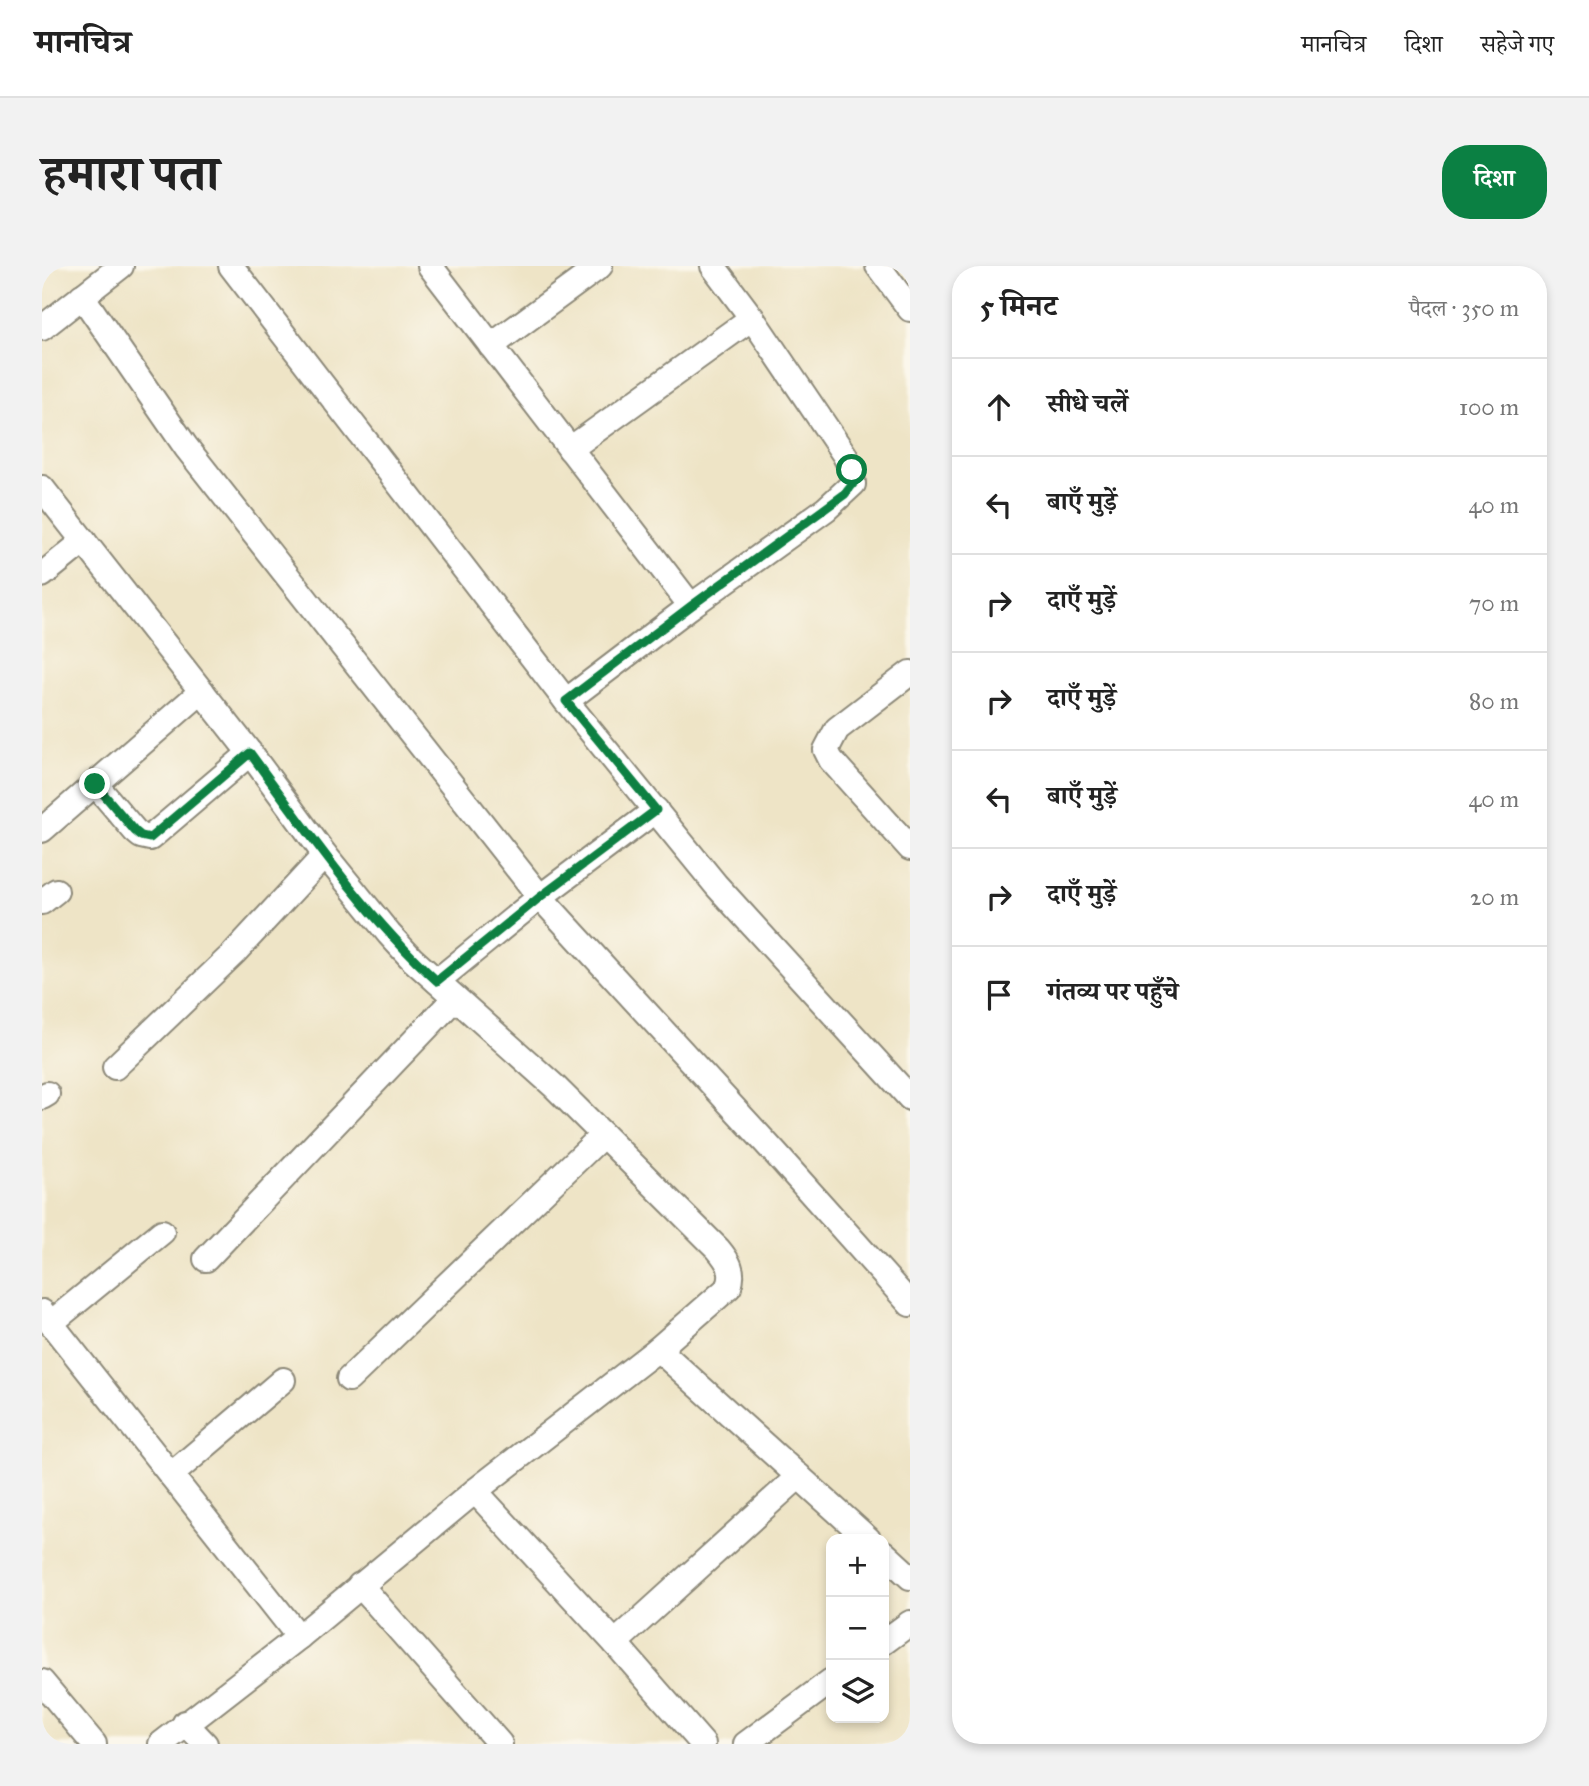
<!DOCTYPE html>
<html lang="hi">
<head>
<meta charset="utf-8">
<style>
	body { margin:0; font-family:"IM FELL Great Primer","Noto Serif Devanagari",serif; background:#f2f2f2; color:#222 }
	.controls { position:absolute; right:21px; bottom:21px; display:grid; overflow:hidden; border-radius:14px; box-shadow:0 4px 10px #0003 }
	.controls button { width:63px; height:63px; display:grid; place-items:center; padding:0; border:0; border-bottom:2px solid #e0e0e0; background:#fff; color:#222; font:35px sans-serif }
	.stop { position:absolute; width:21px; height:21px; margin:-16px; border:5px solid #0b8043; border-radius:50%; background:#fff }
	.stop.end { background:#0b8043; border-color:#fff; box-shadow:0 2px 7px #0008 }
	.list { margin:0; padding:0; list-style:none }
	h2 { display:flex; justify-content:space-between; align-items:center; height:91px; margin:0; padding:0 28px; font-size:30px }
	h2 small { font-size:23px; font-weight:400; color:#767676 }
	.list li { display:grid; grid-template-columns:46px 1fr auto; gap:21px; align-items:center; box-sizing:border-box; height:98px; padding:0 28px; border-top:2px solid #e0e0e0 }
	.list b { display:block; font-size:26px; white-space:nowrap }
	.list em { font-size:23px; font-style:normal; color:#767676 }
	.icon { flex:none; width:38px; height:38px; fill:none; stroke:currentColor; stroke-width:2; stroke-linecap:round; stroke-linejoin:round }
	.map { position:relative; flex:none; width:868px; height:1478px; overflow:hidden; border-radius:28px }
	header { display:flex; align-items:center; gap:42px; box-sizing:border-box; height:98px; padding:0 35px; background:#fff; border-bottom:2px solid #e0e0e0 }
	header strong { font-size:33px }
	nav { display:flex; gap:38px; margin-inline-start:auto; font-size:24px }
	.intro { display:flex; align-items:center; justify-content:space-between; box-sizing:border-box; height:168px; padding:0 42px }
	h1 { margin:0; font-size:49px }
	.button { padding:18px 32px; border-radius:28px; background:#0b8043; color:#fff; font-size:24px; font-weight:700 }
	main { display:flex; gap:42px; padding:0 42px }
	aside { flex:1; background:#fff; border-radius:28px; box-shadow:0 4px 10px #0003 }
	.map>svg:first-child { display:block }
	.lines { fill:none; stroke-linecap:round; stroke-linejoin:round }
	.minor-casing { stroke:#8c8878; stroke-width:28 }
	.minor { stroke:#fff; stroke-width:24 }
	.route { stroke:#0b8043; stroke-width:9 }
</style>
</head>
<body>
<header>
<strong>मानचित्र</strong>
<nav><a>मानचित्र</a><a>दिशा</a><a>सहेजे गए</a></nav>
</header>
<div class="intro"><h1>हमारा पता</h1><a class="button">दिशा</a></div>
<main>
<div class="map">
<svg width="868" height="1478" viewBox="0 0 868 1478">
	<rect width="100%" height="100%" fill="#fbf7ec"/>
	<filter id="ink" filterUnits="userSpaceOnUse"><feTurbulence type="fractalNoise" baseFrequency=".0143" numOctaves="2"/><feDisplacementMap in="SourceGraphic" scale="14" xChannelSelector="R" yChannelSelector="G"/><feConvolveMatrix kernelMatrix="1 2 1 2 8 2 1 2 1" color-interpolation-filters="sRGB"/></filter>
	<filter id="wash" filterUnits="userSpaceOnUse"><feTurbulence type="fractalNoise" baseFrequency=".00686" numOctaves="4" result="noise"/><feDisplacementMap in="SourceGraphic" scale="28" xChannelSelector="R" yChannelSelector="G"/><feGaussianBlur stdDeviation="1.57" result="paint"/><feColorMatrix in="noise" values="0 0 0 0 0 0 0 0 0 0 0 0 0 0 0 0 0 1.4 0 .05"/><feComposite in="paint" operator="in"/></filter>
	<g filter="url(#wash)">
		<rect width="100%" height="100%" fill="#eee4c6"/>
	</g>
	<g filter="url(#ink)">
		<g class="lines">
			<defs>
				<g id="minor">
					<polyline points="189,0 524,435"/>
					<polyline points="388,0 649,340"/>
					<polyline points="671,0 710,52 802,188 810,204 811,218 784,243 649,340 524,435 674,619 868,832"/>
					<polyline points="836,0 868,43"/>
					<polyline points="40,30 144,181 498,631 734,888 868,1038"/>
					<polyline points="0,62 79,0"/>
					<polyline points="449,80 558,0"/>
					<polyline points="528,183 710,52"/>
					<path d="M0,222l208,265 75,102 64,79 23,25 142,127 164,163c10,12 17,22 11,38l-71,62 -183,142 -176,146 -138,107"/>
					<polyline points="0,309 42,275"/>
					<polyline points="868,407 795,463 784,484 789,494 868,582"/>
					<polyline points="53,518 93,565 99,570 108,572 208,487"/>
					<polyline points="0,564 160,425"/>
					<polyline points="0,636 14,625"/>
					<polyline points="395,715 498,631 614,544"/>
					<polyline points="73,801 192,687 283,589"/>
					<polyline points="0,831 5,828"/>
					<polyline points="164,993 413,732"/>
					<polyline points="0,1046 257,1371"/>
					<polyline points="9,1057 120,966"/>
					<polyline points="616,1083 826,1273"/>
					<polyline points="307,1113 561,869"/>
					<polyline points="129,1209 241,1114"/>
					<polyline points="433,1225 573,1377 661,1478"/>
					<polyline points="842,1287 868,1311"/>
					<polyline points="318,1319 458,1478"/>
					<polyline points="842,1376 868,1357"/>
					<polyline points="573,1377 757,1210"/>
					<polyline points="0,1416 52,1478"/>
					<polyline points="143,1457 163,1478"/>
					<polyline points="704,1478 789,1415"/>
				</g>
			</defs>
			<use href="#minor" class="minor-casing"/>
			<use href="#minor" class="minor"/>
		</g>
	</g>
	<g class="lines" filter="url(#ink)">
		<path class="route" d="M53,518l40,47 6,5 9,2 100,-85c58,79 114,161 187,228l103,-84 116,-87 -90,-109 125,-95 154,-112 8,-10 -1,-14"/>
	</g>
</svg>
<div class="controls">
<button>+</button>
<button>−</button>
<button><svg class="icon" aria-label="layers" viewBox="0 0 24 24"><path d="M12 4l9 5-9 5-9-5zM3 14l9 5 9-5"/></svg></button>
</div>
<div class="stop" style="left:810px;top:204px"></div>
<div class="stop end" style="left:53px;top:518px"></div>
</div>
<aside>
<h2>5 मिनट<small>पैदल · 350 m</small></h2>
<ul class="list">
<li><svg class="icon" aria-label="ahead" viewBox="0 0 24 24"><path d="M12 20V5M6 11l6-6 6 6"/></svg><div><b>सीधे चलें</b></div><em>100 m</em></li>
<li><svg class="icon" aria-label="left" viewBox="0 0 24 24"><path d="M17 20v-9H6M10 6l-5 5 5 5"/></svg><div><b>बाएँ मुड़ें</b></div><em>40 m</em></li>
<li><svg class="icon" aria-label="right" viewBox="0 0 24 24"><path d="M7 20v-9h11M14 6l5 5-5 5"/></svg><div><b>दाएँ मुड़ें</b></div><em>70 m</em></li>
<li><svg class="icon" aria-label="right" viewBox="0 0 24 24"><path d="M7 20v-9h11M14 6l5 5-5 5"/></svg><div><b>दाएँ मुड़ें</b></div><em>80 m</em></li>
<li><svg class="icon" aria-label="left" viewBox="0 0 24 24"><path d="M17 20v-9H6M10 6l-5 5 5 5"/></svg><div><b>बाएँ मुड़ें</b></div><em>40 m</em></li>
<li><svg class="icon" aria-label="right" viewBox="0 0 24 24"><path d="M7 20v-9h11M14 6l5 5-5 5"/></svg><div><b>दाएँ मुड़ें</b></div><em>20 m</em></li>
<li><svg class="icon" aria-label="arrive" viewBox="0 0 24 24"><path d="M6 21V4h12l-3 4 3 4H6"/></svg><div><b>गंतव्य पर पहुँचे</b></div></li>
</ul>
</aside>
</main>
</body>
</html>
